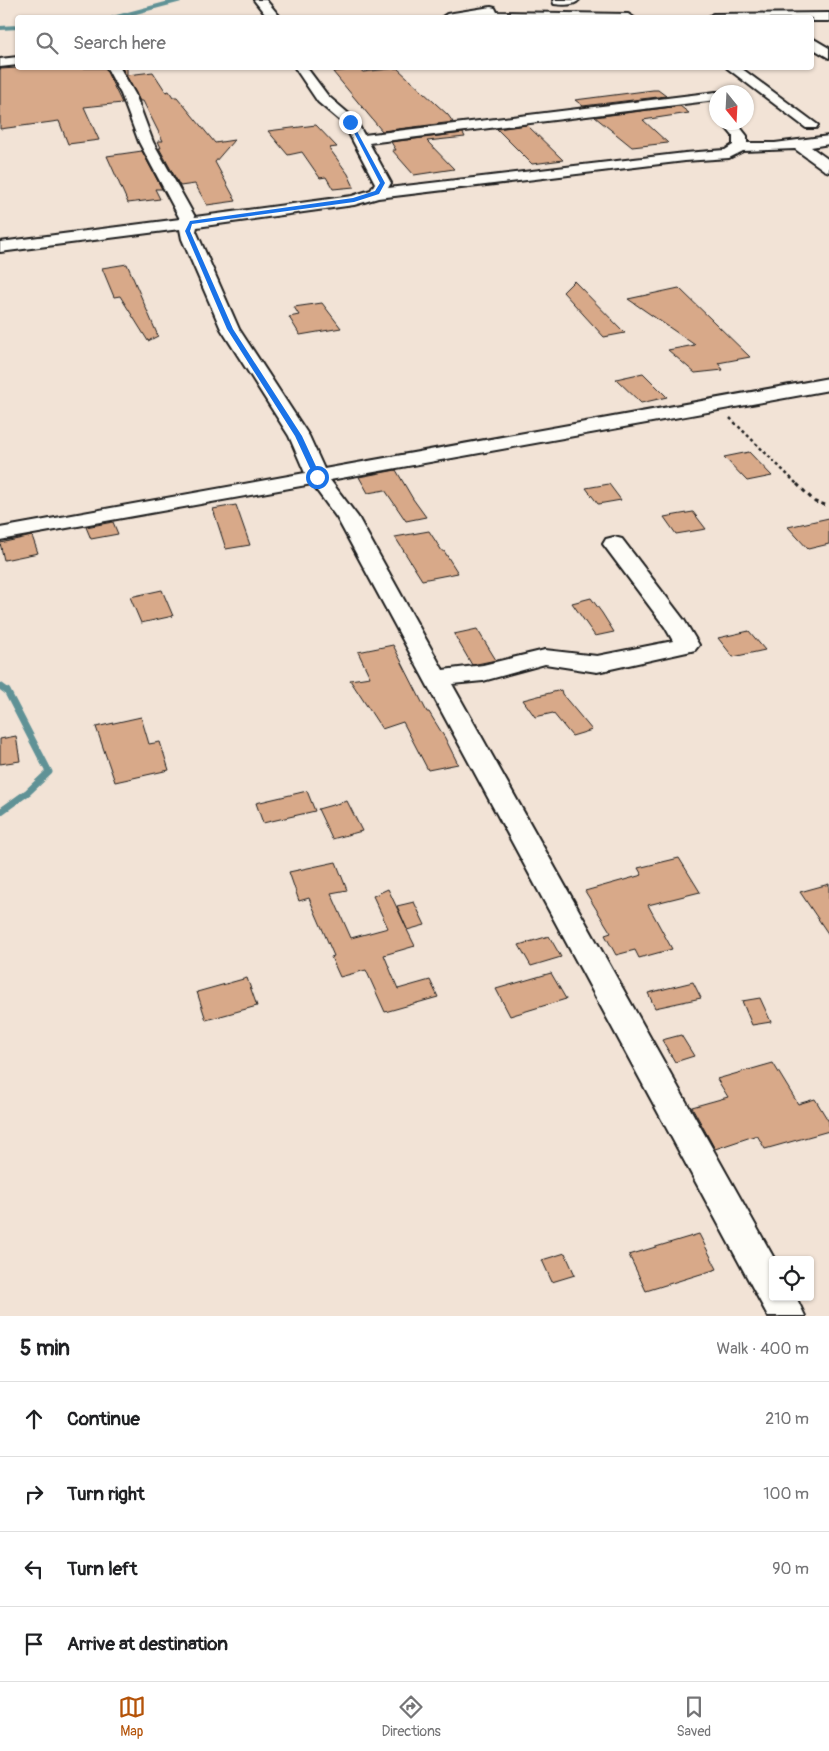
<!DOCTYPE html>
<html lang="en">
<head>
<meta charset="utf-8">
<style>
	body { margin:0; font-family:Pangolin,sans-serif; background:#f6f6f6; color:#202124 }
	.controls { position:absolute; right:15px; bottom:15px; display:grid; overflow:hidden; border-radius:5px; box-shadow:0 1px 4px #0004 }
	.controls button { width:45px; height:45px; display:grid; place-items:center; padding:0; border:0; border-bottom:1px solid #e0e0e0; background:#fff; color:#202124; font:25px sans-serif }
	.compass { position:absolute; left:709px; top:85px; width:45px; height:45px; border-radius:50%; background:#fff; box-shadow:0 1px 4px #0004; rotate:162deg }
	.stop { position:absolute; width:15px; height:15px; margin:-11px; border:4px solid #1a73e8; border-radius:50%; background:#fff }
	.stop.end { background:#1a73e8; border-color:#fff; box-shadow:0 1px 5px #0008 }
	.list { margin:0; padding:0; list-style:none }
	h2 { display:flex; justify-content:space-between; align-items:center; height:65px; margin:0; padding:0 20px; font-size:21px }
	h2 small { font-size:16px; font-weight:400; color:#757577 }
	.list li { display:grid; grid-template-columns:32px 1fr auto; gap:15px; align-items:center; box-sizing:border-box; height:75px; padding:0 20px; border-top:1px solid #e0e0e0 }
	.list b { display:block; font-size:19px; white-space:nowrap }
	.list em { font-size:16px; font-style:normal; color:#757577 }
	.icon { flex:none; width:28px; height:28px; fill:none; stroke:currentColor; stroke-width:2; stroke-linecap:round; stroke-linejoin:round }
	.map { position:relative; flex:none; width:829px; height:1316px; overflow:hidden }
	.search { position:absolute; background:#fff; box-shadow:0 1px 4px #0004; left:15px; right:15px; top:15px; height:55px; display:flex; align-items:center; gap:12px; box-sizing:border-box; padding:0 18px; border-radius:5px; color:#757577; font-size:19px }
	.sheet { height:365px; background:#fff }
	nav { display:flex; justify-content:space-around; align-items:center; box-sizing:border-box; height:70px; border-top:1px solid #e0e0e0; background:#fff; font-size:14px; color:#757577 }
	nav a { display:grid; justify-items:center; gap:2px }
	nav .on { color:#b45309 }
	.map>svg:first-child { display:block }
	.lines { fill:none; stroke-linecap:round; stroke-linejoin:round }
	.stream-far1 { stroke:#619296; stroke-width:4 }
	.stream { stroke:#619296; stroke-width:7 }
	.building { fill:#d8a989; stroke:#1c1c1c }
	.minor-casing { stroke:#1c1c1c; stroke-width:4 }
	.path-far1 { stroke:#1c1c1c; stroke-width:2.5; stroke-dasharray:3 3; stroke-linecap:butt }
	.path { stroke:#1c1c1c; stroke-width:3; stroke-dasharray:4 4; stroke-linecap:butt }
	.minor { fill:#fdfcf7; fill-rule:evenodd }
	.route { fill:#1a73e8 }
</style>
</head>
<body>
<div class="map">
<svg width="829" height="1316" viewBox="0 0 829 1316">
	<rect width="100%" height="100%" fill="#f2e3d6"/>
	<filter id="ink" filterUnits="userSpaceOnUse"><feTurbulence type="fractalNoise" baseFrequency=".02" numOctaves="2"/><feDisplacementMap in="SourceGraphic" scale="10" xChannelSelector="R" yChannelSelector="G"/><feConvolveMatrix kernelMatrix="1 2 1 2 8 2 1 2 1" color-interpolation-filters="sRGB"/></filter>
	<g filter="url(#ink)">
		<g class="lines">
			<g class="stream-far1">
				<polyline points="113,18 181,0"/>
				<polyline points="0,28 18,27"/>
			</g>
			<polyline class="stream" points="0,686 7,691 49,772 28,792 0,812"/>
		</g>
		<g class="building">
			<polygon points="18,68 105,68 122,103 84,107 99,140 68,144 59,121 0,129 0,69"/>
			<polygon points="122,68 127,68 127,75 153,72 166,92 169,91 173,97 177,97 215,143 234,140 215,162 236,201 207,205 195,184 180,186 159,148 161,148 158,141 163,141 143,101 140,101"/>
			<polygon points="397,68 448,115 453,122 382,131 333,72 359,69 363,72"/>
			<polygon points="653,90 658,90 666,96 583,106 575,100"/>
			<polygon points="680,106 689,113 643,120 668,143 632,147 595,117"/>
			<polygon points="316,125 337,147 329,148 348,174 354,187 333,189 326,177 320,178 302,152 288,155 268,131"/>
			<polygon points="527,125 563,160 532,164 497,129"/>
			<polygon points="463,133 465,137 427,141 454,169 414,175 392,150 396,150 391,142"/>
			<polygon points="142,151 162,189 155,189 160,199 128,203 107,156"/>
			<polygon points="127,264 158,336 148,341 120,296 114,297 102,268"/>
			<polygon points="574,281 625,333 604,337 563,292"/>
			<polygon points="679,288 750,357 718,363 723,370 695,373 668,350 695,345 628,299"/>
			<polygon points="322,303 341,328 300,335 289,317 299,315 294,307"/>
			<polygon points="643,373 667,397 641,403 616,379"/>
			<polygon points="749,452 772,476 747,481 724,457"/>
			<polygon points="396,470 413,499 426,517 406,521 385,490 368,493 359,477"/>
			<polygon points="609,484 621,500 598,504 586,488"/>
			<polygon points="236,505 250,545 226,549 213,509"/>
			<polygon points="693,512 706,529 676,534 664,517"/>
			<polygon points="829,518 829,544 808,549 788,527"/>
			<polygon points="113,522 118,534 91,539 86,527"/>
			<polygon points="429,531 442,551 444,551 458,573 422,580 395,537"/>
			<polygon points="32,536 38,553 4,560 0,543"/>
			<polygon points="162,590 173,616 141,623 130,597"/>
			<polygon points="591,598 602,613 614,632 595,636 572,603"/>
			<polygon points="477,629 496,660 472,665 454,634"/>
			<polygon points="749,631 765,650 733,657 718,638"/>
			<polygon points="393,645 427,712 429,712 445,738 458,764 428,770 403,722 382,729 350,680 370,677 358,652"/>
			<polygon points="561,690 562,694 592,730 572,736 553,713 535,717 523,700"/>
			<polygon points="141,717 149,744 160,742 169,770 115,782 96,727"/>
			<polygon points="16,736 20,761 0,764 0,739"/>
			<polygon points="307,791 315,811 263,823 256,803"/>
			<polygon points="347,801 362,831 332,839 318,809"/>
			<polygon points="679,858 700,892 648,905 672,949 639,958 635,950 616,955 605,935 611,933 585,891 642,875 638,868"/>
			<polygon points="336,862 347,890 331,893 351,938 388,928 373,896 388,889 407,929 397,906 414,902 425,925 407,930 415,946 384,955 398,989 430,980 438,997 385,1012 366,970 340,977 331,957 334,956 309,898 299,901 289,872"/>
			<polygon points="829,884 829,935 800,892"/>
			<polygon points="549,936 561,957 531,966 519,945"/>
			<polygon points="551,973 566,999 510,1016 496,989"/>
			<polygon points="247,978 257,1006 206,1020 197,992"/>
			<polygon points="693,982 701,998 655,1008 648,993"/>
			<polygon points="760,998 771,1022 752,1025 742,1001"/>
			<polygon points="681,1035 694,1056 675,1062 662,1040"/>
			<polygon points="773,1063 798,1104 815,1099 829,1122 829,1131 765,1149 757,1135 715,1149 692,1107 728,1097 717,1079"/>
			<polygon points="699,1234 717,1269 646,1291 629,1255"/>
			<polygon points="565,1253 575,1275 552,1282 542,1260"/>
		</g>
		<g class="lines">
			<defs>
				<g id="minor">
					<polygon points="254,0 266,0 281,18 268,18"/>
					<path d="M553,0h26c-5,6 -18,5 -25,4z"/>
					<polygon points="491,7 495,8 497,12 628,14 634,18 441,18 447,14"/>
					<polygon points="829,13 829,21 812,21 812,18 707,18 713,14"/>
					<polygon points="812,38 829,48 829,58 812,48"/>
					<polygon points="18,57 18,65 0,67 0,59"/>
					<polygon points="107,68 120,68 135,94 153,142 195,217 352,196 371,190 375,183 344,124 318,102 295,68 307,68 328,96 355,119 364,135 716,92 719,92 716,92 716,100 369,143 391,183 388,188 685,153 725,150 733,145 733,136 724,125 726,122 736,122 747,136 747,143 775,143 829,136 829,144 811,147 829,160 829,172 824,170 795,149 743,151 729,158 685,161 378,198 354,205 197,227 196,231 239,329 309,436 324,469 829,378 829,390 330,480 358,517 443,670 483,665 545,650 597,656 673,641 665,627 603,544 606,539 614,537 622,539 684,620 699,645 695,650 687,652 597,672 545,664 483,681 452,684 775,1260 773,1260 773,1297 796,1297 805,1316 768,1316 337,518 312,484 0,540 0,528 305,473 289,436 221,329 182,239 180,229 0,252 0,242 180,219 139,142 121,94"/>
					<polygon points="727,68 741,68 818,125 816,128 806,128"/>
				</g>
			</defs>
			<use href="#minor" class="minor-casing"/>
			<polyline class="path-far1" points="730,418 798,485"/>
			<polyline class="path" points="797,484 815,502 829,506"/>
			<use href="#minor" class="minor"/>
		</g>
	</g>
	<polygon class="route" points="348,121 352,122 385,183 379,194 354,202 192,224 190,231 233,329 302,436 321,477 317,479 314,477 295,436 227,329 185,231 190,221 353,198 375,191 380,183"/>
</svg>
<div class="controls">
<button><svg class="icon" aria-label="locate" viewBox="0 0 24 24"><circle cx="12" cy="12" r="6"/><path d="M12 2v4M12 18v4M2 12h4M18 12h4"/></svg></button>
</div>
<svg class="compass" viewBox="-18 -18 36 36"><path d="M0-13l5 13h-10z" fill="#e53935"/><path d="M0 13l5-13h-10z" fill="#757577"/></svg>
<div class="stop" style="left:317px;top:477px"></div>
<div class="stop end" style="left:350px;top:122px"></div>
<div class="search"><svg class="icon" aria-label="search" viewBox="0 0 24 24"><circle cx="10" cy="10" r="6"/><path d="M15 15l6 6"/></svg>Search here</div>
</div>
<section class="sheet">
<h2>5 min<small>Walk · 400 m</small></h2>
<ul class="list">
<li><svg class="icon" aria-label="ahead" viewBox="0 0 24 24"><path d="M12 20V5M6 11l6-6 6 6"/></svg><div><b>Continue</b></div><em>210 m</em></li>
<li><svg class="icon" aria-label="right" viewBox="0 0 24 24"><path d="M7 20v-9h11M14 6l5 5-5 5"/></svg><div><b>Turn right</b></div><em>100 m</em></li>
<li><svg class="icon" aria-label="left" viewBox="0 0 24 24"><path d="M17 20v-9H6M10 6l-5 5 5 5"/></svg><div><b>Turn left</b></div><em>90 m</em></li>
<li><svg class="icon" aria-label="arrive" viewBox="0 0 24 24"><path d="M6 21V4h12l-3 4 3 4H6"/></svg><div><b>Arrive at destination</b></div></li>
</ul>
</section>
<nav>
<a class="on"><svg class="icon" aria-label="map" viewBox="0 0 24 24"><path d="M3 6l6-2 6 2 6-2v14l-6 2-6-2-6 2zM9 4v14M15 6v14"/></svg>Map</a>
<a><svg class="icon" aria-label="directions" viewBox="0 0 24 24"><path d="M12 3l9 9-9 9-9-9zM9 14v-3h6M13 9l2 2-2 2"/></svg>Directions</a>
<a><svg class="icon" aria-label="saved" viewBox="0 0 24 24"><path d="M7 4h10v16l-5-4-5 4z"/></svg>Saved</a>
</nav>
</body>
</html>
